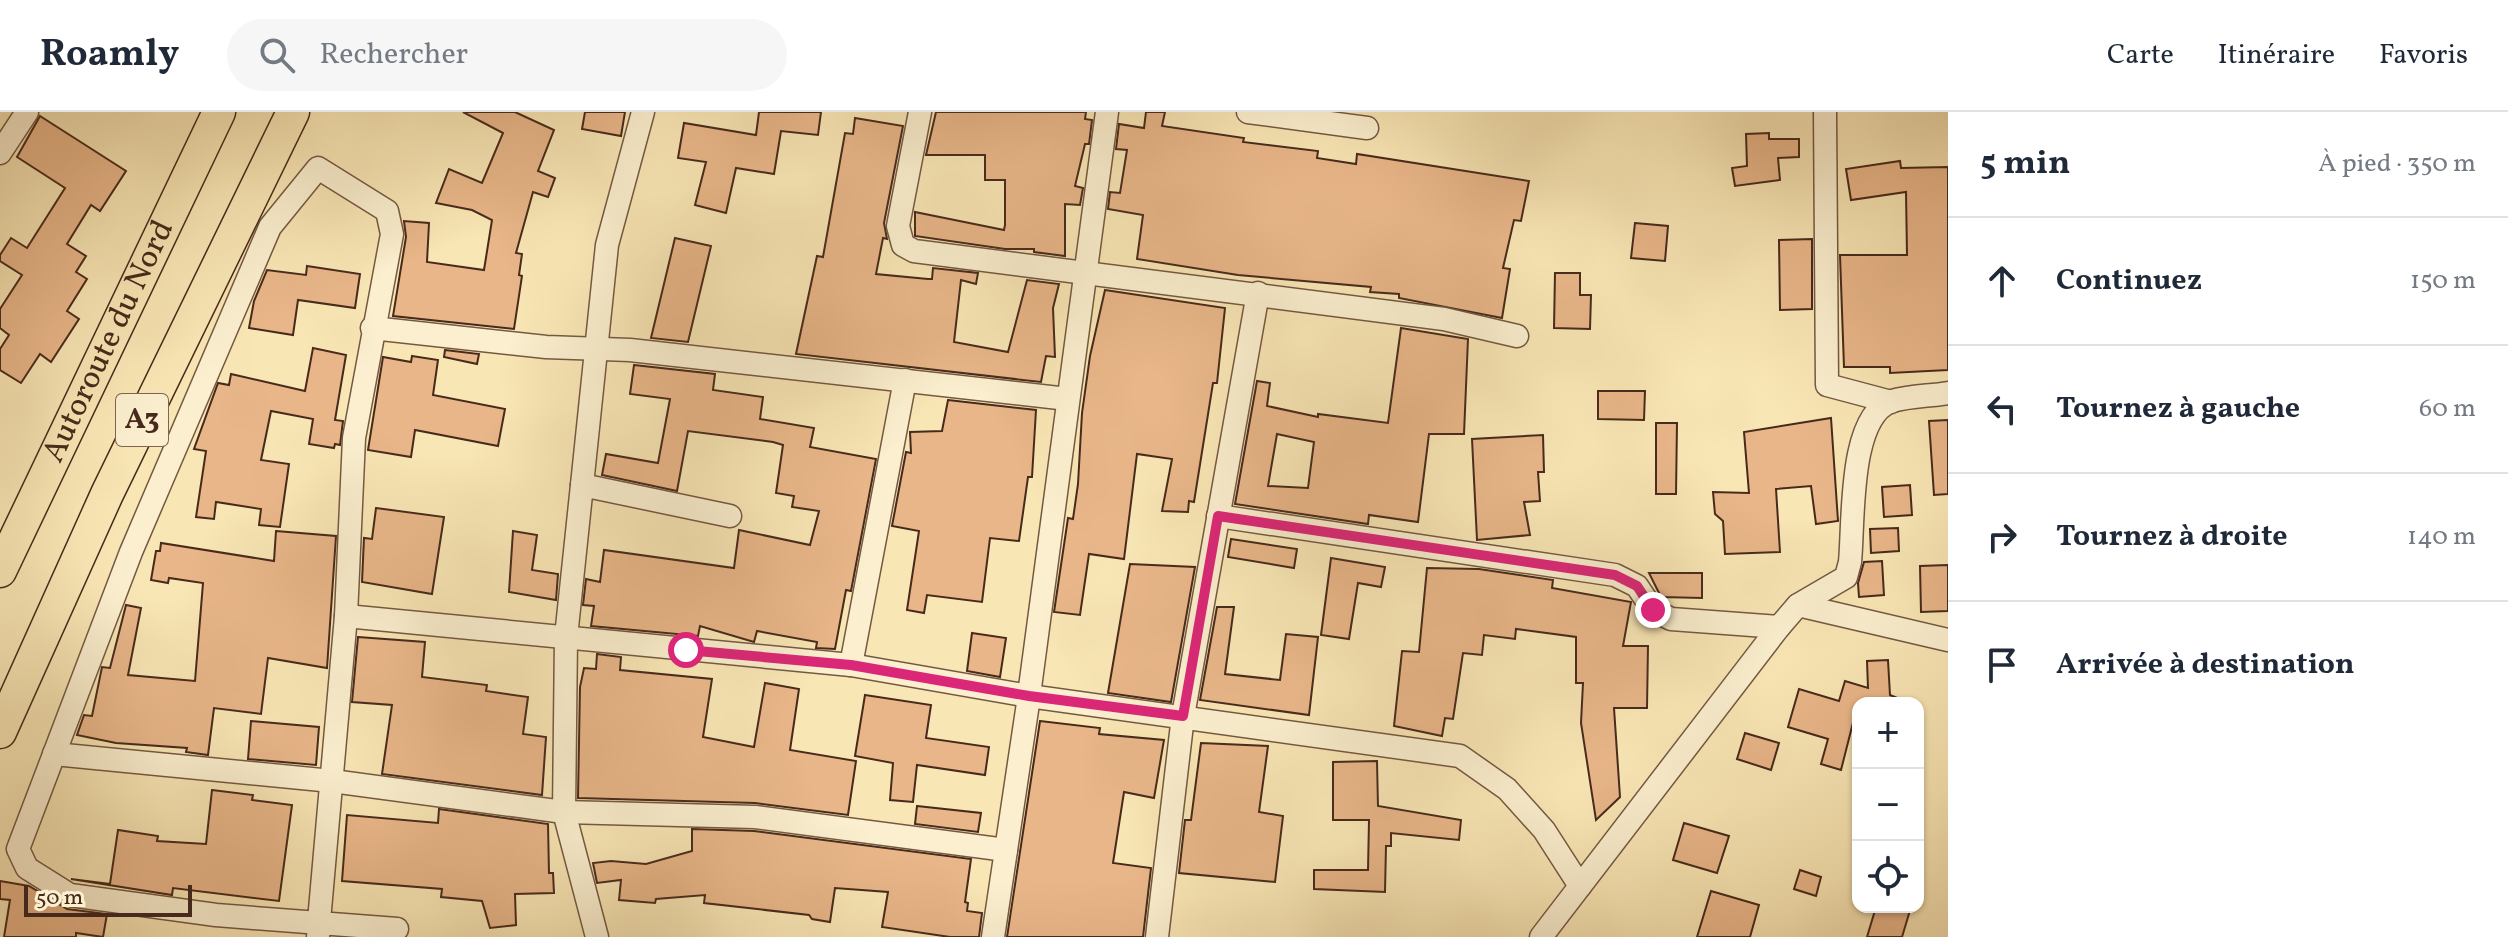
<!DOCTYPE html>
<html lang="fr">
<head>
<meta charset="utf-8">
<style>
	body { margin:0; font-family:Vollkorn,serif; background:#f6f6f7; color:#1f2937 }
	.controls { position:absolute; right:24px; bottom:24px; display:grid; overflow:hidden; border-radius:16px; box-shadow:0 2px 6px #0004 }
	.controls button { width:72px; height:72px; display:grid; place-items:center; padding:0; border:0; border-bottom:2px solid #e0e1e3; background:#fff; color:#1f2937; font:40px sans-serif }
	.scale { position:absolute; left:24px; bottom:20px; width:168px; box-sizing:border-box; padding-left:8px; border:4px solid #482a1c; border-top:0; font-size:22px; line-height:28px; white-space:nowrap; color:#482a1c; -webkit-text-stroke:6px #fbefcf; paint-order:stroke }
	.stop { position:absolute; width:24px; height:24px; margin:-18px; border:6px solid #db2777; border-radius:50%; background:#fff }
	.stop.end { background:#db2777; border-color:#fff; box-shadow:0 2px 8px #0008 }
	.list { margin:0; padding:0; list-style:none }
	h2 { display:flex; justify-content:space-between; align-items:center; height:104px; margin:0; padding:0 32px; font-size:34px }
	h2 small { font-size:26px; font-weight:400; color:#747a83 }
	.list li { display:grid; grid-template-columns:52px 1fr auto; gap:24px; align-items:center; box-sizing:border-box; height:128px; padding:0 32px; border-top:2px solid #e0e1e3 }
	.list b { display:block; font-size:30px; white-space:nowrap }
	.list em { font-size:26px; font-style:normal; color:#747a83 }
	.icon { flex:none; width:44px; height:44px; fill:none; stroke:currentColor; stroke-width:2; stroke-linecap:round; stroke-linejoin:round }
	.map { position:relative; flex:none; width:1948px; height:825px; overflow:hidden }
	header { display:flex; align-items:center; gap:48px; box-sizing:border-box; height:112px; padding:0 40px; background:#fff; border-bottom:2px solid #e0e1e3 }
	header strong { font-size:38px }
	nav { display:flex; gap:44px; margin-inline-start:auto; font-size:28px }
	.search { width:560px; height:72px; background:#f6f6f7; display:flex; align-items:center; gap:20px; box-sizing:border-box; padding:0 28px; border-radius:44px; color:#747a83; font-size:30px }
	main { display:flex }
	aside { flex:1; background:#fff }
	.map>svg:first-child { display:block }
	.building { fill:#e8b689; stroke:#482a1c; stroke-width:2; fill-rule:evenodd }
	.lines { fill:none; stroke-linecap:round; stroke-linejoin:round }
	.minor-casing { stroke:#745942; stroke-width:25 }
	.highway-casing { stroke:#482a1c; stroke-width:35 }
	.minor { stroke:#fbefcf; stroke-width:22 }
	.highway { stroke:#f9e6b5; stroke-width:32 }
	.route { stroke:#db2777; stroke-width:10 }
	.labels { text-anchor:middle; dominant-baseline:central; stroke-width:6; stroke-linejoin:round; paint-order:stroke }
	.shield { fill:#fbefcf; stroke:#7e6552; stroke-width:2 }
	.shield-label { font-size:30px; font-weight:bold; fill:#482a1c }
	.street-label { font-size:32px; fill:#482a1c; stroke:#fbefcf }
</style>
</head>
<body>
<header>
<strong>Roamly</strong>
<div class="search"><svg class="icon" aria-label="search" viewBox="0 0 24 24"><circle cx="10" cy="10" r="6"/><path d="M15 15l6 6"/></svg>Rechercher</div>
<nav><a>Carte</a><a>Itinéraire</a><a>Favoris</a></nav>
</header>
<main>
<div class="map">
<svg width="1948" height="825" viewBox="0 0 1948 825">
	<rect width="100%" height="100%" fill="#f9e6b5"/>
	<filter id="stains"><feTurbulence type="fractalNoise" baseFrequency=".0025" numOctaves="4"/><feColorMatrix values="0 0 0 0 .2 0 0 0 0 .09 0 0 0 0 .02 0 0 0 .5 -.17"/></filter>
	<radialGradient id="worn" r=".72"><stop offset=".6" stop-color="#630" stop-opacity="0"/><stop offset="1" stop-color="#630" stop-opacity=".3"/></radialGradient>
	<g class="building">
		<polygon points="463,0 515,0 554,18 538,59 555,66 548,85 533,80 516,141 522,142 519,163 522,164 514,217 393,204 406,125 404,109 429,111 427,150 484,158 492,108 472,98 436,91 449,57 482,71 503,21"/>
		<polygon points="585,0 625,0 621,24 582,17"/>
		<polygon points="759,0 821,0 818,23 781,19 774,62 736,56 726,101 695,93 706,50 678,46 684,11 756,23"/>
		<polygon points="936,0 1086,0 1085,7 1092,8 1089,32 1085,32 1075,74 1083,76 1080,93 1065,92 1065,144 1034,140 1034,137 1005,137 915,124 915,100 1004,118 1005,113 1005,68 985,68 985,43 926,43"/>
		<polygon points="1146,0 1165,0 1162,14 1244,26 1243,30 1318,39 1317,46 1356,52 1357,42 1529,69 1521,109 1514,108 1503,156 1510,157 1502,206 1399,186 1399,182 1370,180 1371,175 1238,163 1137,147 1143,103 1108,97 1110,80 1120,81 1127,38 1116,37 1119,12 1144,16"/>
		<polygon points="40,4 126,59 100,99 91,93 67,132 86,144 76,160 87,167 67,199 79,207 51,250 40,242 21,271 0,258 0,237 9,223 0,216 0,197 22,163 0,149 0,143 11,126 27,136 65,76 17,45"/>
		<polygon points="855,6 903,14 884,111 887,127 883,126 876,162 928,167 932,167 933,156 978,161 976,172 961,168 954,230 1008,240 1027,168 1059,172 1053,196 1055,245 1046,244 1041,270 796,242 817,144 823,145 845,21 853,22"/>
		<polygon points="1769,21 1769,27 1799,27 1799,45 1778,46 1780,68 1735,74 1732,56 1747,54 1746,22"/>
		<polygon points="1900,49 1901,56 1948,55 1948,258 1890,261 1890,255 1844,255 1840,143 1907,143 1906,80 1851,88 1846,57"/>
		<polygon points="1635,111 1668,114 1665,149 1631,146"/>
		<polygon points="675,126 711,134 688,230 651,226"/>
		<polygon points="1812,127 1812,197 1780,198 1779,128"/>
		<polygon points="307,154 360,162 355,196 298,188 293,223 249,216 254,189 267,158 306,163"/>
		<polygon points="1555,161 1580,161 1580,183 1591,183 1590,217 1554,216"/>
		<polygon points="1105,178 1225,196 1217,271 1213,271 1194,390 1189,389 1188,400 1162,399 1172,347 1137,342 1124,447 1089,442 1080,503 1054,500 1068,406 1073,407 1078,372 1082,301 1090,244"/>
		<path d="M1401,216l67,11 -4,95h-35l-11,88 -49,-7 -1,9 -133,-20 22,-123 13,2 -3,23 51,11v-3l70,9zM1277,322l37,8 -6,46 -40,-2z"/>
		<polygon points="313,236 346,243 335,308 343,309 340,333 335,332 334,336 309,332 313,307 271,299 261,348 289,352 280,415 259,413 261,397 216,390 214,407 196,405 206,339 194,337 218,271 229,273 231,262 305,279"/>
		<polygon points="445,238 479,242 477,252 444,245"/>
		<polygon points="412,244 438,248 433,283 505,297 498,334 415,318 411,345 368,338 383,245 411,250"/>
		<polygon points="634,253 715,262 713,278 763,285 760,307 814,316 810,335 876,347 851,479 846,478 835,537 816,536 817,530 757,519 754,530 700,514 698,524 591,514 594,494 583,493 586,467 600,470 604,438 734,456 739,418 810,433 819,399 792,395 794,384 776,381 783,333 773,330 688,319 677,379 602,363 606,342 658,351 670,287 630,282"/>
		<polygon points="1598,279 1645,279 1644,308 1598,307"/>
		<polygon points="948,288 1036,298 1032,365 1028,365 1019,429 990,426 982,490 927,483 924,501 907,498 919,419 892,414 906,340 911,341 910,320 942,319"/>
		<polygon points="1831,306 1838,409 1816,412 1811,374 1776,377 1780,440 1725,442 1723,409 1715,402 1713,380 1749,381 1744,320"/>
		<polygon points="1948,308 1948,382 1934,383 1929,309"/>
		<polygon points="1656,311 1677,311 1676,382 1656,382"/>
		<polygon points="1543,323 1544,360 1538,360 1540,389 1524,390 1530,423 1477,428 1472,327"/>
		<polygon points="1910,373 1912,403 1884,405 1882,375"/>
		<polygon points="376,396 444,405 432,482 362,470 364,426 372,427"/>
		<polygon points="1898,416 1899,439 1871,441 1870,417"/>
		<polygon points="276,419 336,424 327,556 268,546 261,602 214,596 208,643 186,640 187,636 116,631 77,623 84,603 92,604 102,555 110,556 126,493 141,496 128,563 195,569 203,471 169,466 168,471 151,468 156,439 160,439 161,431 274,449"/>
		<polygon points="513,419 537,423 532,458 558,462 556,488 509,480"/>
		<polygon points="1231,427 1297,437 1294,456 1228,445"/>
		<polygon points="1331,446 1385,455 1381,475 1358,471 1349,527 1321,523"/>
		<polygon points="1882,449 1884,483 1859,485 1858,471 1864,450"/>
		<polygon points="1130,452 1195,455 1171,590 1108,581"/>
		<polygon points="1948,453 1948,499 1921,500 1920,454"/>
		<polygon points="1427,456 1479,457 1553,468 1552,476 1631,490 1623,534 1648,534 1647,596 1614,596 1620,685 1596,708 1581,611 1583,571 1576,571 1576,525 1516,517 1515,527 1484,523 1482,543 1463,541 1453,607 1445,606 1442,624 1394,614 1402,539 1419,540"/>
		<polygon points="1649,461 1702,461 1702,486 1661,485"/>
		<polygon points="1217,495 1234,495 1225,562 1280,568 1286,522 1318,525 1309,603 1200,588"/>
		<polygon points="972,521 1006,526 1000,565 967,559"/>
		<polygon points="358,525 425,530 422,565 487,573 486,579 528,585 523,622 546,625 542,683 382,662 392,593 352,590"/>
		<polygon points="597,542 621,545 620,558 712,567 703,625 754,635 765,571 799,577 790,638 856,649 848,703 755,691 578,686 580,575 584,556 596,557"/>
		<polygon points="1888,548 1890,583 1902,588 1858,591 1841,658 1821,652 1828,627 1788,615 1799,577 1839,589 1845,569 1868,576 1867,549"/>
		<polygon points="865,583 931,593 926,626 989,635 985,663 917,653 913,690 890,688 893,651 855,644"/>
		<polygon points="251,609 319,615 316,653 248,647"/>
		<polygon points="1040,609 1100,616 1099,622 1164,628 1154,686 1124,680 1113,751 1151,756 1143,825 1007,825"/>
		<polygon points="1745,621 1779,631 1771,658 1737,647"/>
		<polygon points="1201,631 1268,634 1259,700 1283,704 1275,770 1179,761 1185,708 1191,708"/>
		<polygon points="1377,649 1378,694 1461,708 1459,728 1391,721 1391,734 1386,734 1385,780 1314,777 1314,758 1368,758 1369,708 1333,708 1333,650"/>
		<polygon points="212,678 253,683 252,688 292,693 279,789 173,776 172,783 71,767 110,772 118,718 158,724 157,729 206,732"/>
		<polygon points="917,694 981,701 978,720 915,712"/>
		<polygon points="439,697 548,712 549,761 553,761 554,781 515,782 516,813 490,816 482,789 441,785 442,777 342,769 347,703 438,711"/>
		<polygon points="1684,711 1729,724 1717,761 1673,748"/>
		<polygon points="692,717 754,719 971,747 965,790 968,791 967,799 982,801 979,825 950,825 882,815 888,780 835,776 830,810 812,807 809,803 704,791 705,783 656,787 655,791 619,788 621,768 597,771 593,751 611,749 646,752 692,739"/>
		<polygon points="1800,758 1821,765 1816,784 1794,777"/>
		<polygon points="0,769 29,774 67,797 107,802 103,825 76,821 76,825 4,825 10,788 0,787"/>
		<polygon points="1711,779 1759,793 1750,825 1697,825"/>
		<polygon points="1876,795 1911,795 1902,825 1867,825"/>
	</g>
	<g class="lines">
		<defs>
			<g id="minor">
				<polyline points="920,0 898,114 903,133 914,139 1444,207 1517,224"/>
				<polyline points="1248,0 1367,16"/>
				<polyline points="1825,0 1827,273 1891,290"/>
				<polyline points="0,41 27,0"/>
				<polyline points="372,216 546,235 630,238 1068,287"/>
				<polyline points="582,373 607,133 643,0"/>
				<polyline points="1218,404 1615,463 1637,474 1653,498 1671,507 1779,515"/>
				<polyline points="1798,493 1948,528"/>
				<polyline points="346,504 851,553 1029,584 1460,644 1507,677 1544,718 1580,774"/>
				<polyline points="851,553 905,268"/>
				<polyline points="54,642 332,669 564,700 755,705 1006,738"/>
				<polyline points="318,825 319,809 346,504 354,326 392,122 387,99 318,56 270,115 131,440 18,737 27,756 70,783 216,803 397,817"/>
				<polyline points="597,825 564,700 566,525 582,373 730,404"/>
				<polyline points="993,825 1027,598 1107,0"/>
				<polyline points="1157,825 1183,604 1258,181"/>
				<path d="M1541,825l238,-310 19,-22 48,-28 4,-15c4,-40 -2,-146 42,-161 17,-5 38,-5 56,-8"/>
			</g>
			<g id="highway">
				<path id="s1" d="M0,459l219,-459"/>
				<polyline points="0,620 107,382 293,0"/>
			</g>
		</defs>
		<use href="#minor" class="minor-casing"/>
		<use href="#highway" class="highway-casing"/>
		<use href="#minor" class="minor"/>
		<use href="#highway" class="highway"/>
	</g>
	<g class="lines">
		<polyline class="route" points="686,538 851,553 1029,584 1183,604 1218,404 1615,463 1637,474 1653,498"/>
	</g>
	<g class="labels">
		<rect class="shield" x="116" y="282" width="52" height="52" rx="6"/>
		<g class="shield-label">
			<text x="142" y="308">A3</text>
		</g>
		<g class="street-label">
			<text stroke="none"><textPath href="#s1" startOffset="254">Autoroute du Nord</textPath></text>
		</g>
	</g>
	<rect width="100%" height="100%" filter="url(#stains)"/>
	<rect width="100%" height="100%" fill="url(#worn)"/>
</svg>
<div class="controls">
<button>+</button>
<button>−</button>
<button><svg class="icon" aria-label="locate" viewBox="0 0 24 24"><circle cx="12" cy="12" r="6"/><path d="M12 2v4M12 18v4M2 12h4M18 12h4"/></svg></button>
</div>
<div class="scale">50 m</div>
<div class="stop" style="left:686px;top:538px"></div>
<div class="stop end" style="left:1653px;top:498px"></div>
</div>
<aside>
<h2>5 min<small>À pied · 350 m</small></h2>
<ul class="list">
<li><svg class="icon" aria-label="ahead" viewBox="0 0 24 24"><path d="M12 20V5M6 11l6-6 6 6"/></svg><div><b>Continuez</b></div><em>150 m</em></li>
<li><svg class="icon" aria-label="left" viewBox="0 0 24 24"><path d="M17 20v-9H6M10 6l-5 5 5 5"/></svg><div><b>Tournez à gauche</b></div><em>60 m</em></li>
<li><svg class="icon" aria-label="right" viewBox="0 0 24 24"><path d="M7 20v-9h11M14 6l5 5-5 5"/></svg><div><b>Tournez à droite</b></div><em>140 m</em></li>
<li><svg class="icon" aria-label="arrive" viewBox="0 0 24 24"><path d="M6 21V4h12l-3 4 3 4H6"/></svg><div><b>Arrivée à destination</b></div></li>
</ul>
</aside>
</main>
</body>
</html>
